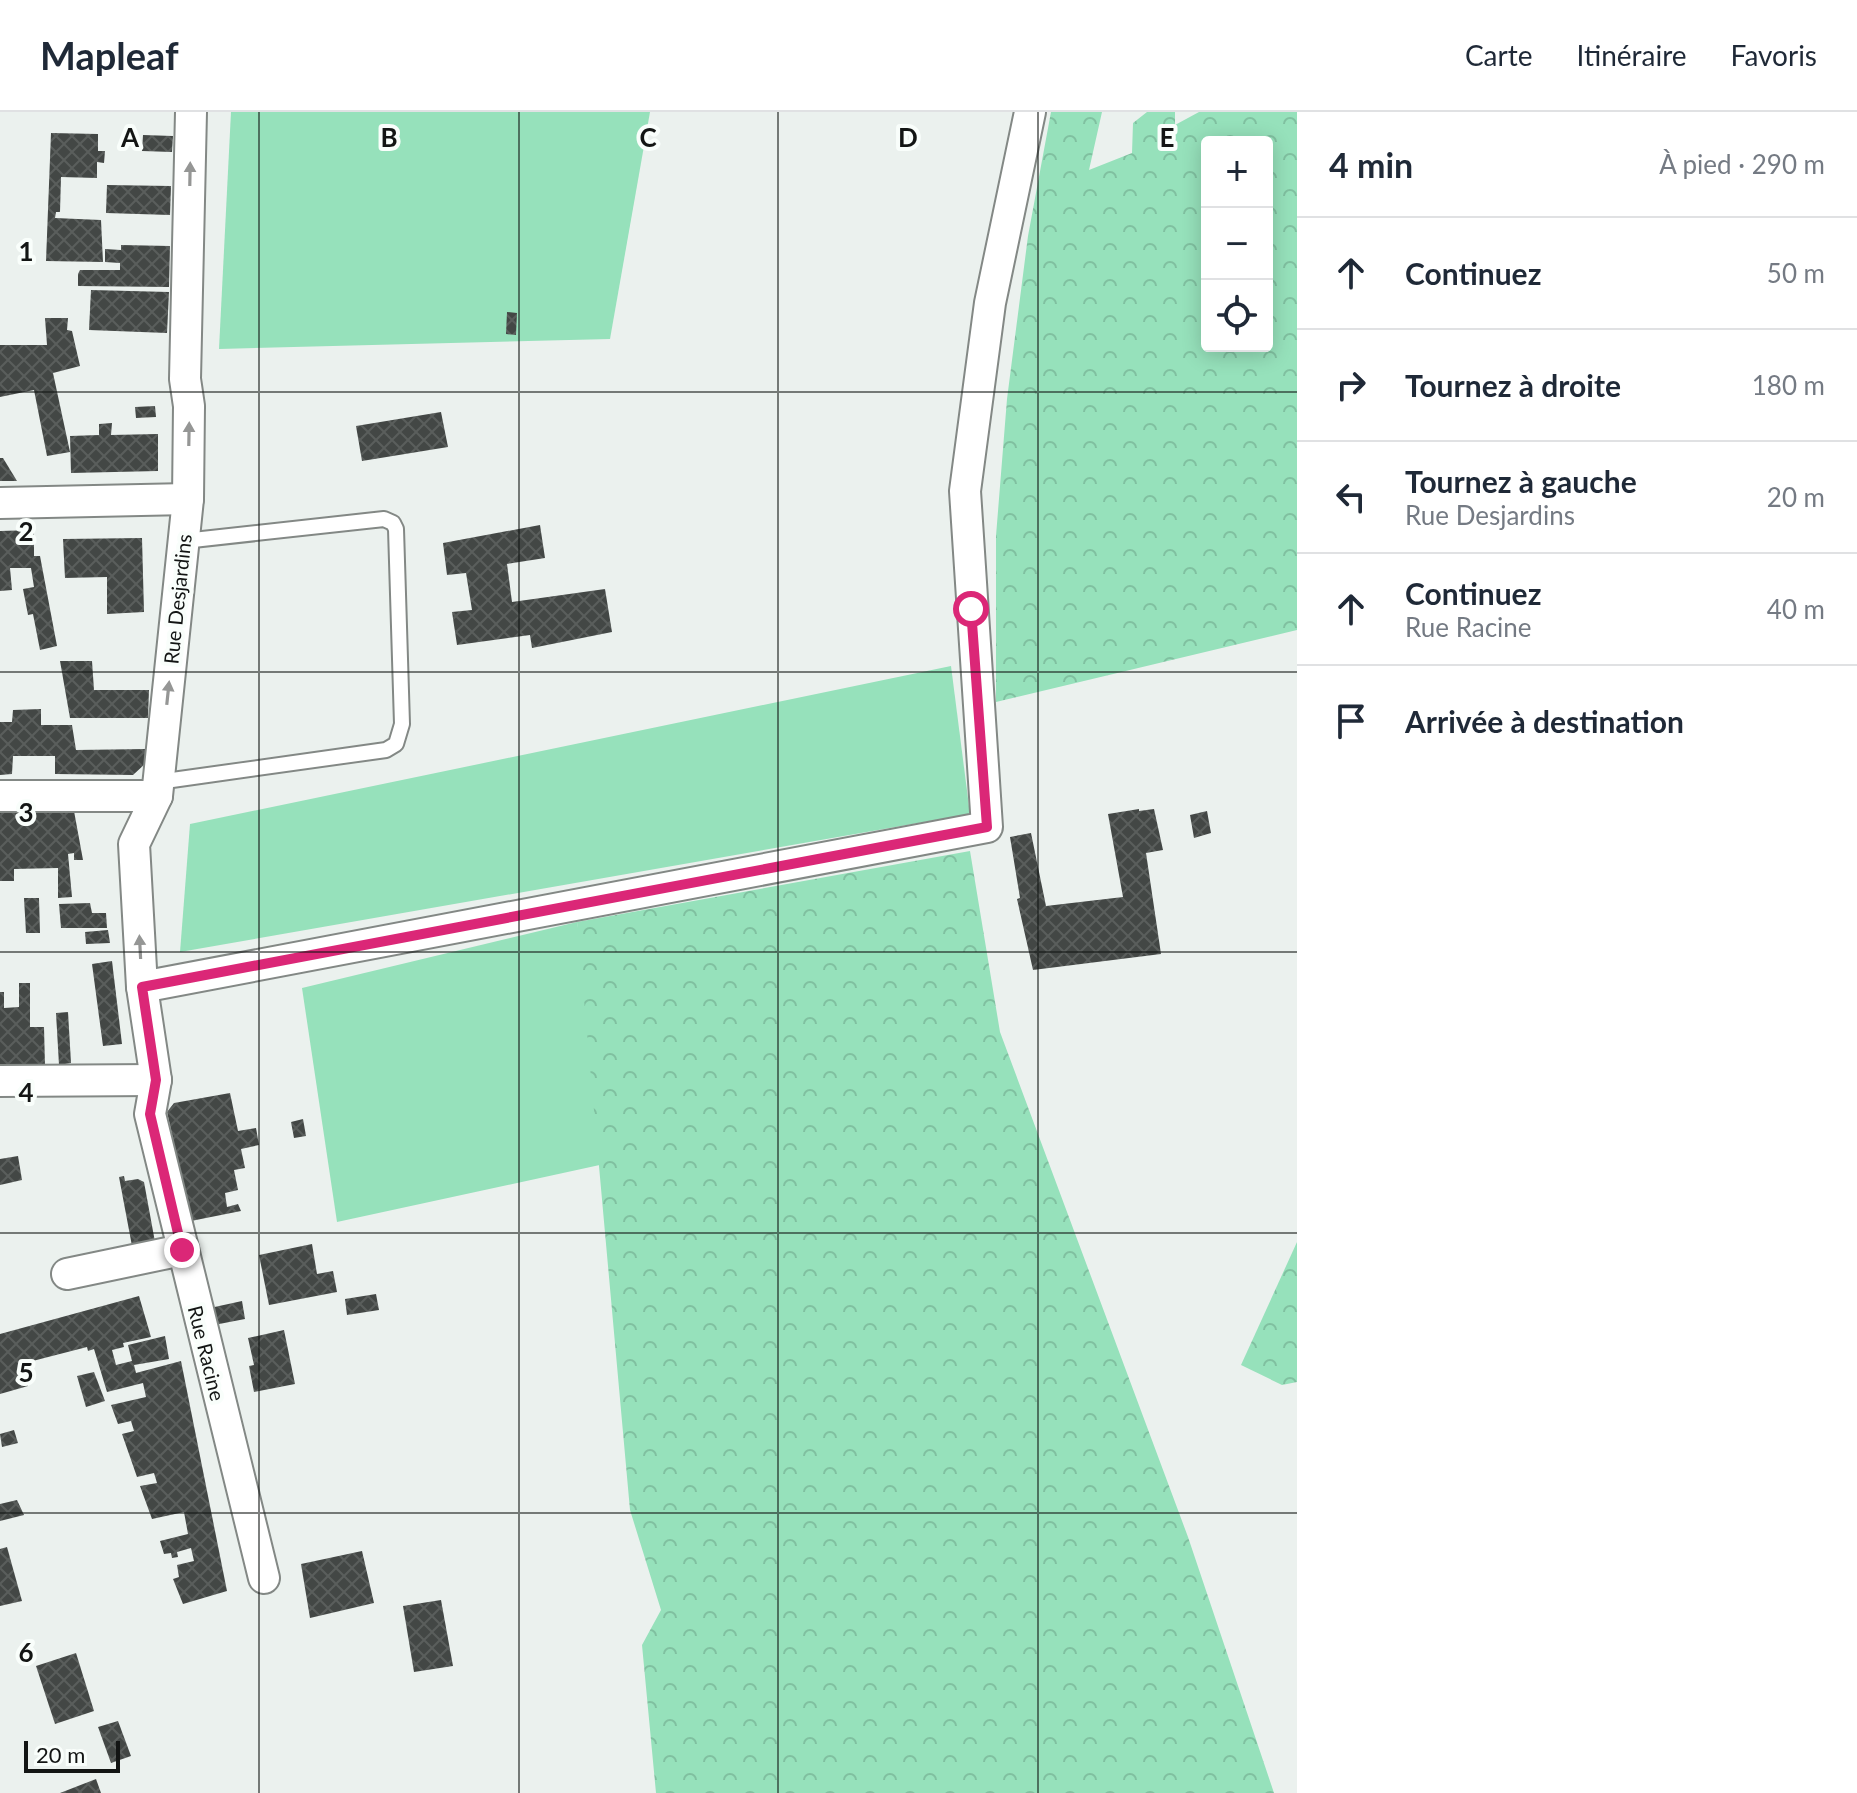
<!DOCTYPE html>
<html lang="fr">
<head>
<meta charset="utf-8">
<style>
	body { margin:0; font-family:Lato,sans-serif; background:#f6f6f7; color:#1f2937 }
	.controls { position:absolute; right:24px; top:24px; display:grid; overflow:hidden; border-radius:8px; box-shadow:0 4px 20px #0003 }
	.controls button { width:72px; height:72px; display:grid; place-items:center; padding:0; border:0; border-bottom:2px solid #e0e1e3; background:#fff; color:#1f2937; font:40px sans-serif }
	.scale { position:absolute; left:24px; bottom:20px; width:96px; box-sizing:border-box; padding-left:8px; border:4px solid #131514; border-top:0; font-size:22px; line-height:28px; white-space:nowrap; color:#131514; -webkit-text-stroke:6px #f9fefb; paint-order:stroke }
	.stop { position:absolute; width:24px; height:24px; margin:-18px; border:6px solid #db2777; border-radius:50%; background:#fff }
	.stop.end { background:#db2777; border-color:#fff; box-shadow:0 2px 8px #0008 }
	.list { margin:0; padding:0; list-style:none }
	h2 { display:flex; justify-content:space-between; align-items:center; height:104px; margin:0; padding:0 32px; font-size:34px }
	h2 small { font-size:26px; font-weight:400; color:#747a83 }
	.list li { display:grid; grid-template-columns:52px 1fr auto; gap:24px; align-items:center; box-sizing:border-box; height:112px; padding:0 32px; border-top:2px solid #e0e1e3 }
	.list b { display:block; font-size:30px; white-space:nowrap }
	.list p { margin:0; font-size:26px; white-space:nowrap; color:#747a83 }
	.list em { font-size:26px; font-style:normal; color:#747a83 }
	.icon { flex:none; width:44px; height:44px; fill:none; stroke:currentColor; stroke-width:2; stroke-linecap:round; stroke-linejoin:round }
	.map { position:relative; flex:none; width:1297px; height:1681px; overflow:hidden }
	header { display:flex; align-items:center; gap:48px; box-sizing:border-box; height:112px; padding:0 40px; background:#fff; border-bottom:2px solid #e0e1e3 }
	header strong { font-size:38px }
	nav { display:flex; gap:44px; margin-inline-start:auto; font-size:28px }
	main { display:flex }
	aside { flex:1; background:#fff }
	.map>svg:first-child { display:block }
	.green { fill:#96e1bb }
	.forest { fill:url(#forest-crowns); fill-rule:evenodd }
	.building { fill:url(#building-cross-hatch) }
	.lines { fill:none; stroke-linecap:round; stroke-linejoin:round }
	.service-casing { stroke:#838885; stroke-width:18 }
	.minor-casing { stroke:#838885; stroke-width:34 }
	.service { stroke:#fff; stroke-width:14 }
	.minor { stroke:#fff; stroke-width:30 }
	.oneway { fill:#959695 }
	.route { stroke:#db2777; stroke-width:10 }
	.grid { fill:none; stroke:#131514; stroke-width:2; stroke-opacity:0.55 }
	.labels { text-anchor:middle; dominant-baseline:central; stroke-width:8; stroke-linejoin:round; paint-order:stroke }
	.street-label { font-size:20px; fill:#131514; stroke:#f9fefb }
	.grid-label { font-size:26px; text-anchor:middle; font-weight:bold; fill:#131514; stroke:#f9fefb; stroke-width:8; stroke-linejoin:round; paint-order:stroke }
</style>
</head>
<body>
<header>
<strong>Mapleaf</strong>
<nav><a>Carte</a><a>Itinéraire</a><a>Favoris</a></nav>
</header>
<main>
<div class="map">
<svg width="1297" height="1681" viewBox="0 0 1297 1681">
	<defs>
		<pattern id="forest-crowns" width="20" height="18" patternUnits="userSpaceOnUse" patternTransform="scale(2)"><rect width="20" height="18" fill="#96e1bb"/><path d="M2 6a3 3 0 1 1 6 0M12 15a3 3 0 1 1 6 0" fill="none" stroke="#80c0a0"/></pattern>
		<pattern id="building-cross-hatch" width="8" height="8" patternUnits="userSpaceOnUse" patternTransform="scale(2)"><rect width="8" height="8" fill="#434745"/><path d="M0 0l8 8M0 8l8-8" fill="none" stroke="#5a5e5c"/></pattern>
	</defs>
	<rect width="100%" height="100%" fill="#ebf1ee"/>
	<g class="green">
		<polygon points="231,0 650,0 610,227 219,237"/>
		<polygon points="951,554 970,702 180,840 190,712"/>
		<polygon points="577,810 618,1049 337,1110 302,876"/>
	</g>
	<g class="forest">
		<path d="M1051,0h51l-13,58 43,-17 1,-30 14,-11h28v13l24,-13h98v518l-301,72v-166l11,-137 21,-163zM1267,30v204h-60v-204z"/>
		<polygon points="970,739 1000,920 1188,1425 1274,1681 656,1681 642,1533 661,1498 630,1398 577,810"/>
		<polygon points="1297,1130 1297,1270 1282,1273 1241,1253"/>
	</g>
	<g class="building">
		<polygon points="51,21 98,22 98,39 105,39 104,51 97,50 97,66 61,65 60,100 56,100 55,106 101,108 103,150 46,149"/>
		<polygon points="143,23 173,24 172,40 142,39"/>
		<polygon points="107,73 171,74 170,103 106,101"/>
		<polygon points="121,133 170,134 169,175 78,174 78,162 80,158 120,158 120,151 105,150 105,137 121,138"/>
		<polygon points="91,178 169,180 167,221 89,218"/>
		<polygon points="507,200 517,201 516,223 506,222"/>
		<polygon points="45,206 68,206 67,218 72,219 80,254 53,261 70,340 47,344 34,278 0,285 0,233 47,233"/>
		<polygon points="155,294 156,305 136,306 135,295"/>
		<polygon points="441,300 448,335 362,349 356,314"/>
		<polygon points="112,311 111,323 158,322 158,359 71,361 70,324 99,323 99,312"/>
		<polygon points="0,346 3,346 17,369 0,369"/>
		<polygon points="540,413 545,446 507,452 512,490 605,477 612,520 532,536 530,523 457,533 452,500 472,498 466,461 447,463 443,431"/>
		<polygon points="34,418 34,444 40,444 57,534 40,538 33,502 28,503 23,477 34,475 31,456 10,456 12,478 0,479 0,419"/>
		<polygon points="142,426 144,500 107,502 107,465 65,466 63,427"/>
		<polygon points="60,549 92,549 94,578 149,578 148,606 70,606"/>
		<polygon points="41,597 41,613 72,613 76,638 146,637 146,651 133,663 55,662 55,644 13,644 12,662 0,663 0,610 12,610 13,598"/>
		<polygon points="1139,697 1139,699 1154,697 1163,738 1146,741 1161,842 1033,858 1017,787 1020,786 1010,725 1031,721 1046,794 1123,785 1108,702"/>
		<polygon points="0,699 74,699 83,748 74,748 74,741 68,742 72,785 58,786 58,756 14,757 14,769 0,769"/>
		<polygon points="1207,699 1211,721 1194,726 1190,703"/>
		<polygon points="24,786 39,786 40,821 26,821"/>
		<polygon points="90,791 92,801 106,801 107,816 61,816 59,792"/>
		<polygon points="108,818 110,831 86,832 85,820"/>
		<polygon points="112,849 122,932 103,934 92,852"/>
		<polygon points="19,871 30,871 30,915 44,915 45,954 0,953 0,880 4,880 4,896 19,895"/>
		<polygon points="68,900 71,951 59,953 56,901"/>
		<polygon points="230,981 238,1019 256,1016 259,1033 241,1037 245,1056 234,1058 238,1078 225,1081 227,1095 238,1092 241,1099 191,1109 167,1000 174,991"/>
		<polygon points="303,1007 306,1024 294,1026 291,1010"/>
		<polygon points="18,1044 22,1068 0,1073 0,1047"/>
		<polygon points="124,1064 125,1069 138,1067 144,1070 155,1130 132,1134 119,1065"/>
		<polygon points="312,1132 317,1162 333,1159 337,1180 269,1193 259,1143"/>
		<polygon points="376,1182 379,1198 347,1203 345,1187"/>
		<polygon points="139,1184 151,1225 123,1231 124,1235 112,1238 116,1253 132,1249 128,1233 165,1224 169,1247 134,1253 136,1261 181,1249 227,1479 183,1492 173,1467 179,1465 177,1453 194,1449 191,1436 177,1440 178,1445 172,1446 171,1441 164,1442 160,1429 188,1422 184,1400 152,1407 140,1374 157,1371 154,1361 137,1365 122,1322 134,1319 131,1309 118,1312 111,1293 146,1285 143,1271 107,1280 94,1237 88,1239 87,1235 21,1252 28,1274 0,1282 0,1222"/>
		<polygon points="242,1189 245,1207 214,1213 210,1196"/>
		<polygon points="284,1218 295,1272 254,1280 249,1254 254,1253 248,1226"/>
		<polygon points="94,1260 105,1289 86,1295 77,1264"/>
		<polygon points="14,1318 18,1331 2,1335 0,1322"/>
		<polygon points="17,1388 24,1403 0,1409 0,1392"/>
		<polygon points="7,1435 22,1489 0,1494 0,1437"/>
		<polygon points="362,1439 374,1491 310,1506 301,1452"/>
		<polygon points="441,1488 453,1554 414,1560 403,1494"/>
		<polygon points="76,1541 94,1599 55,1612 36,1554"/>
		<polygon points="118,1609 131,1644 111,1651 98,1615"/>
		<polygon points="96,1667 101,1681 60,1681"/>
	</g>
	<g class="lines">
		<defs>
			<polyline id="service" points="158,670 386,638 396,632 402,612 396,417 393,411 384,407 184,429"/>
			<g id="minor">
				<polyline points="191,0 185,267 189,294 188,387 157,684 134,732 142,875 156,968 150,1002 264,1466"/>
				<polyline points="0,391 188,387"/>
				<polyline points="0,684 157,684"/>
				<polyline points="142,875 987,715 965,379 990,191 1030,0"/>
				<polyline points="0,969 156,968"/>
				<polyline points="67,1162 182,1138"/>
			</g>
		</defs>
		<use href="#service" class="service-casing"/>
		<use href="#minor" class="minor-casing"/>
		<use href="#service" class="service"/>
		<use href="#minor" class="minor"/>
	</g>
	<defs><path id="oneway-solid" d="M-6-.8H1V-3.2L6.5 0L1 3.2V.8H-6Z" transform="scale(2)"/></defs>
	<g class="oneway">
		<use href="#oneway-solid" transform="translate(190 62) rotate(-89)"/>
		<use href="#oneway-solid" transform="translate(189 322) rotate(-89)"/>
		<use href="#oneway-solid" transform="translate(168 581) rotate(-84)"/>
		<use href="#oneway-solid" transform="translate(140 835) rotate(-93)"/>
	</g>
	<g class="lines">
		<polyline class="route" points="182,1138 150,1002 156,968 142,875 987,715 971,497"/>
	</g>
	<path class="grid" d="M259,0v1681M519,0v1681M778,0v1681M1038,0v1681M0,280h1297M0,560h1297M0,840h1297M0,1121h1297M0,1401h1297"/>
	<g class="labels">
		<g class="street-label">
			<text transform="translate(177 487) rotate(-84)">Rue Desjardins</text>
			<text transform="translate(207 1241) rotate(76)">Rue Racine</text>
		</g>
	</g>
	<g class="grid-label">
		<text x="130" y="35">A</text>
		<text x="389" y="35">B</text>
		<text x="648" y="35">C</text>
		<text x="908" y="35">D</text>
		<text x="1167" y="35">E</text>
		<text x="26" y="149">1</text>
		<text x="26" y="429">2</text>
		<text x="26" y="710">3</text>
		<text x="26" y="990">4</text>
		<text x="26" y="1270">5</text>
		<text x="26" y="1550">6</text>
	</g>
</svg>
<div class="controls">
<button>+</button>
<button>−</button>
<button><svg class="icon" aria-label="locate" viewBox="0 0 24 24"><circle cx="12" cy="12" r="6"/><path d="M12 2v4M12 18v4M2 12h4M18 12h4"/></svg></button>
</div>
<div class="scale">20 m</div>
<div class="stop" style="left:971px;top:497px"></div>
<div class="stop end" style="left:182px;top:1138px"></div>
</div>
<aside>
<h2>4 min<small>À pied · 290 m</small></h2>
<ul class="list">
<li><svg class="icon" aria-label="ahead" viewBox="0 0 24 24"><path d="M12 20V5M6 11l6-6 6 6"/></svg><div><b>Continuez</b></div><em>50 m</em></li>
<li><svg class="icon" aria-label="right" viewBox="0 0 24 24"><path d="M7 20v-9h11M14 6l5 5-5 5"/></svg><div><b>Tournez à droite</b></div><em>180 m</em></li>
<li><svg class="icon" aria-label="left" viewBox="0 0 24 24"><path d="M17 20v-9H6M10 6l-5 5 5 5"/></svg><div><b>Tournez à gauche</b><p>Rue Desjardins</p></div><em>20 m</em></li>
<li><svg class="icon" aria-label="ahead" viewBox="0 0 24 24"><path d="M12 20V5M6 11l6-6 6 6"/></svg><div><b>Continuez</b><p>Rue Racine</p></div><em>40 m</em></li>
<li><svg class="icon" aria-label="arrive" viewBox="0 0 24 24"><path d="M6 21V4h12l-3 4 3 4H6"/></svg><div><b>Arrivée à destination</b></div></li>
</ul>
</aside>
</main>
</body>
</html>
